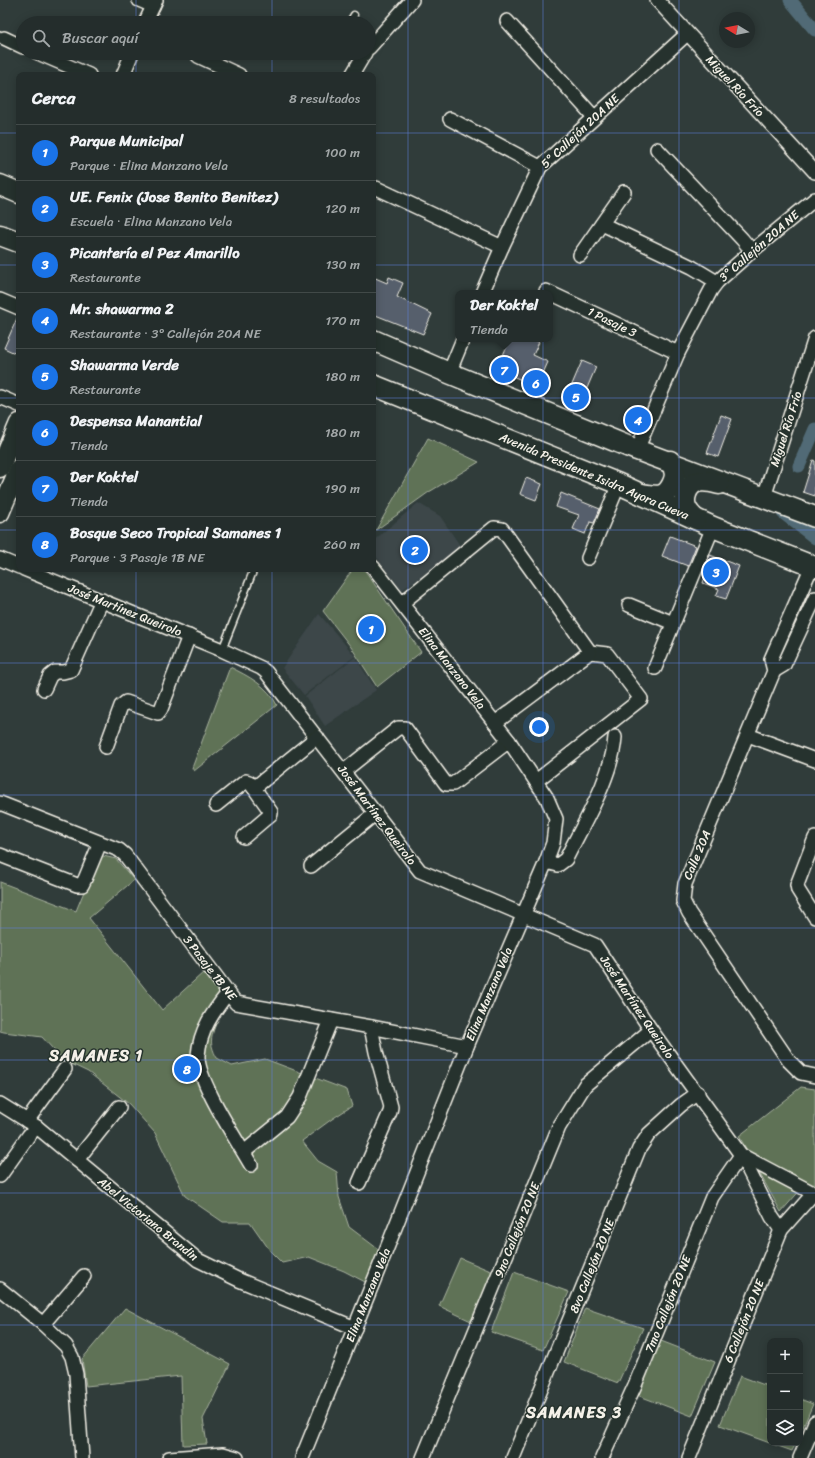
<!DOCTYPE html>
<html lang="es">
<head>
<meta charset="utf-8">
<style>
	body { margin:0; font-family:Sriracha,sans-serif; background:#303938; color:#f1f3f6 }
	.controls { position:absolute; right:12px; bottom:12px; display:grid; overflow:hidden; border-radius:8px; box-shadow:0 2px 10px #0003 }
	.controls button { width:36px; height:36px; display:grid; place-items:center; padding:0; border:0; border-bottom:1px solid #414948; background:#242d2c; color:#f1f3f6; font:20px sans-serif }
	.compass { position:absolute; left:719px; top:12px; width:36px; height:36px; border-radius:50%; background:#242d2c; box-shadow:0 2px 10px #0003; rotate:280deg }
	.you { position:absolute; left:539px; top:727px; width:14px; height:14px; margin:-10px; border:3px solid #fff; border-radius:50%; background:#1a73e8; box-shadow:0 0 0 6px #1a73e833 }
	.badge { display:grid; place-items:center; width:26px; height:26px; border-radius:50%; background:#1a73e8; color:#fff; font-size:13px; font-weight:700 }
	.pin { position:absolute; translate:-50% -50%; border:2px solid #fff; box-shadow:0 1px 4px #0006 }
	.popup { position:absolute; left:455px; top:290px; width:98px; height:52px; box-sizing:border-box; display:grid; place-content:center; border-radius:8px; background:#242d2c; filter:drop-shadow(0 1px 3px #0005); font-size:13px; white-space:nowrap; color:#a3a8a9 }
	.popup b { font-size:15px; color:#f1f3f6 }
	.popup::after { content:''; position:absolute; left:50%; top:100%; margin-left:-8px; border:8px solid transparent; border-top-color:#242d2c }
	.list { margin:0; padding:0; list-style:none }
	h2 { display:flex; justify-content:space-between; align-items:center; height:52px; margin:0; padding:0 16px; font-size:17px }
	h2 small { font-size:13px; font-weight:400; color:#a3a8a9 }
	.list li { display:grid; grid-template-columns:26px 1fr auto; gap:12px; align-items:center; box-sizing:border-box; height:56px; padding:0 16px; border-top:1px solid #414948 }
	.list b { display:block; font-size:15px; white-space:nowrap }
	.list p { margin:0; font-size:13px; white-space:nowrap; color:#a3a8a9 }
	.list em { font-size:13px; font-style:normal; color:#a3a8a9 }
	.icon { flex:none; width:22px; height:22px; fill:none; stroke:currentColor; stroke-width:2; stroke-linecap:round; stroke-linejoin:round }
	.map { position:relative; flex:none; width:815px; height:1458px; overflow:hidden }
	.search { position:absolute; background:#242d2c; box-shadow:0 2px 10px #0003; left:16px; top:16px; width:360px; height:44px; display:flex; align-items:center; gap:10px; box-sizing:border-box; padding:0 14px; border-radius:22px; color:#a3a8a9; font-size:15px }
	.panel { position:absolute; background:#242d2c; box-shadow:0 2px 10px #0003; left:16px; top:72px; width:360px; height:500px; border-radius:8px }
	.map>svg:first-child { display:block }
	.built { fill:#3c4649 }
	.green { fill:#5e7256; stroke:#a9b29f }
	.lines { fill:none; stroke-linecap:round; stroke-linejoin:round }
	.canal { stroke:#516b76; stroke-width:13 }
	.building { fill:#575f6c; stroke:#f4f1e8 }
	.lane-casing { stroke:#f4f1e8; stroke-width:9 }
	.street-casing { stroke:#f4f1e8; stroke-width:16 }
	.secondary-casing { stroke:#f4f1e8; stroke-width:21 }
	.primary-casing { stroke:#f4f1e8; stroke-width:23 }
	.lane { stroke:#26332d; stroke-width:6 }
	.street { stroke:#26332d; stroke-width:13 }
	.secondary { stroke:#26332d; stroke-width:18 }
	.primary { stroke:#26332d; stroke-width:20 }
	.grid { fill:none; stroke:#5e7fdd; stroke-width:1; stroke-opacity:0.55 }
	.labels { text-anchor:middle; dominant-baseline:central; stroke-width:3; stroke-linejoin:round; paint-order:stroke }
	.street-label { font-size:12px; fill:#f4f1e8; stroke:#26332d }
	.district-label { font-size:16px; font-weight:bold; letter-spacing:1px; fill:#f4f1e8; stroke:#26332d }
</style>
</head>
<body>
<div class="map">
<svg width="815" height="1458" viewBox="0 0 815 1458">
	<rect width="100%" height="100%" fill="#303c3a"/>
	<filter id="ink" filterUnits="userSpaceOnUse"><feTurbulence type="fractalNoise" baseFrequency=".025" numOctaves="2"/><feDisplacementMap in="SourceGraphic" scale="8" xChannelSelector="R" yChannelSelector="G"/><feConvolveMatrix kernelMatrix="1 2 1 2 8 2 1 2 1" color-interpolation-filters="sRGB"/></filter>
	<g filter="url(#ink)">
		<g class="built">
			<polygon points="418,503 440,516 461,547 402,590 373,553 373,541"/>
			<polygon points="319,614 355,656 304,695 282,668"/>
			<polygon points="355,657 376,690 325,726 305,696"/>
		</g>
		<g class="green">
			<polygon points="428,438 479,462 429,492 376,530"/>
			<polygon points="353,569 364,569 421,652 377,687 351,647 323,611"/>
			<path d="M230,667c18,9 38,19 47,38l-83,66 -2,-3z"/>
			<path d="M99,855l17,4 18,21 -45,38 73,92 42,-38 24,33c-8,9 -19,29 -16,41 1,4 3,9 5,12l15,8 33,-7 82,31 5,16 -20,13 -30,22 16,20 19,11 2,25 10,30 33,25 -13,32 -25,-13 -35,-14 -27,6 -11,-11 -21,-30h-27l-38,-26 -30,-63 -26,-29 -41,-32 -25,-12 -21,-23 -38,-5 -4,-1v-149l76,29z"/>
			<polygon points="801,1087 815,1089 815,1189 802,1188 781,1212 739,1136"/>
			<polygon points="460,1258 493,1272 471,1321 439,1306"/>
			<polygon points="514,1272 569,1292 543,1350 491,1332"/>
			<polygon points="125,1308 230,1364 203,1419 207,1444 183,1445 181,1376 86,1386 82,1359"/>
			<polygon points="585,1308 643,1328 618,1383 564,1362"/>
			<polygon points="661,1341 715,1362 692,1416 637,1395"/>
			<polygon points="740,1376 770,1387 770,1443 796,1443 792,1451 720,1425"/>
			<polygon points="800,1399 813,1404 800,1434"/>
		</g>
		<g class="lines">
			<g class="canal">
				<polyline points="790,0 815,30"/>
				<polyline points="799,466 815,429"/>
				<polyline points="783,513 815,538"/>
			</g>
		</g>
		<g class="building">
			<polygon points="373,277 387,283 389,277 403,283 397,297 432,314 423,334 373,314"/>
			<polygon points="18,316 19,316 19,355 4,348"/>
			<polygon points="510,339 532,339 539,342 533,355 548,362 537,387 497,369"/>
			<polygon points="582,361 596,367 582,400 568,394"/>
			<polygon points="721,415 732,419 718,457 707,453"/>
			<polygon points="813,460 815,461 815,496 803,492"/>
			<polygon points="526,478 542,484 536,500 520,494"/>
			<polygon points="561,493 600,509 594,523 590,522 585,534 573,529 579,515 556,507"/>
			<polygon points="670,536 696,546 688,566 662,556"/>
			<polygon points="710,555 739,566 726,599 716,596 719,589 703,583 706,573 703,572"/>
		</g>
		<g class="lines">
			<defs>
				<g id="lane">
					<polyline points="349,23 354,15"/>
					<polyline points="222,650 254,569"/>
				</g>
				<g id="street">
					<polyline points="139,0 153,6"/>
					<polyline points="657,0 815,172"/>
					<polyline points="507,21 594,117"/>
					<polyline points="145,23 156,0"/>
					<polyline points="4,38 23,47"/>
					<polyline points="369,48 412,0"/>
					<polyline points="38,53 89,75"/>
					<polyline points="198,56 239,75"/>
					<polyline points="123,75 132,53"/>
					<polyline points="352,75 365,53"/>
					<polyline points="450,119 540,167"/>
					<polyline points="657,149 742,239 752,251"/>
					<polyline points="376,188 502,247"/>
					<polyline points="602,224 692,267 717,282"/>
					<polyline points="580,255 624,192"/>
					<polyline points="546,291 678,353"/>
					<polyline points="482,293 502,247 540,167 687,34"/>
					<polyline points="0,300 19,308"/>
					<polyline points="449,373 463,339"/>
					<polyline points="0,397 19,405"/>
					<polyline points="637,450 678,353 711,290 717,282 752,251 815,199"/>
					<polyline points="764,497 815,338"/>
					<polyline points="588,558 619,484"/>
					<polyline points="0,559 19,567"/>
					<polyline points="812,566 771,659 774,671 685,884 683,901 689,913 789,1061 801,1073 815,1076"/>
					<polyline points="24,569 222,650 261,668 266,672 420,871 595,945 651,1030 741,1155 772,1217 781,1230"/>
					<polyline points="402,603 494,528 502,529 590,652 607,654 641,699 536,781"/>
					<polyline points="629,605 673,623"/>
					<polyline points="655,668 713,527"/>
					<polyline points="774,671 784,665 815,598"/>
					<polyline points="44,689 50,676 55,672 63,672 71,670 102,600"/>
					<polyline points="495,723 590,652"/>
					<polyline points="748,735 815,760"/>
					<polyline points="106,747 121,706 126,702 158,713 161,709 189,636"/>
					<polyline points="344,771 398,728 405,728 446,784 453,784 509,741"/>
					<polyline points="0,803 119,850 125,855 236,1003 371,1027 467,1046"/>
					<polyline points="216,805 246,781 249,782 254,788"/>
					<polyline points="244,837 271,814 271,812 254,788 317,737"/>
					<polyline points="815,838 797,885 798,890 815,917"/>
					<polyline points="0,855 77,885 82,885 85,879 100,843"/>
					<path d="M546,862l12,3 8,-6c18,-37 46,-81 49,-122"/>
					<polyline points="311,866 376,813"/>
					<path d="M228,993c-15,19 -28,37 -30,62 -2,24 40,87 53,110"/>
					<polyline points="0,1104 37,1127 198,1260 239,1280 355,1328"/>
					<polyline points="27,1121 65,1069"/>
					<polyline points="244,1152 287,1117 300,1097 331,1020"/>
					<polyline points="77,1160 119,1107"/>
					<polyline points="0,1176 29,1135 37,1127"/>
					<polyline points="359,1183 390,1112 391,1107 376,1052 371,1027"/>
					<polyline points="0,1289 43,1324 66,1346 72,1357 76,1374 82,1458"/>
					<polyline points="43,1324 84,1276"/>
					<polyline points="169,1458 223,1454 237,1458"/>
					<polyline points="302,1458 385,1253 467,1046 546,862 553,843 556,819 547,798 509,741 373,567"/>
					<polyline points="423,1458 559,1127 585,1085 651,1030"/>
					<polyline points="513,1458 639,1149 649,1134 681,1105 698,1093"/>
					<polyline points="602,1458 635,1385 712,1197 741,1155 815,1194"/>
					<polyline points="689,1458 781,1230 813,1194"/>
					<polyline points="800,1458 815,1422"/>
				</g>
				<g id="secondary">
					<polyline points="0,468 19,423"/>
					<polyline points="0,513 19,468"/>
				</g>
				<g id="primary">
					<polyline points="0,185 19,193"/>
					<polyline points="0,235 19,242"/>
					<polyline points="373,340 449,373 637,450 815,517"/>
					<polyline points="373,385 619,484 713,527 815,567"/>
					<path d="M642,494c6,1 14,3 20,1 8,-3 15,-17 12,-25 0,-3 -3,-6 -4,-9"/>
					<path d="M695,519c-3,-3 -6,-6 -8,-10 -5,-9 0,-24 10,-27 7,-2 15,0 22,2"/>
				</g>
			</defs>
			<use href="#lane" class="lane-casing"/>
			<use href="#street" class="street-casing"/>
			<use href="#secondary" class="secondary-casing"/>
			<use href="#primary" class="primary-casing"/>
			<use href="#lane" class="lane"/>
			<use href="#street" class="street"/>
			<use href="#secondary" class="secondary"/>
			<use href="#primary" class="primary"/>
		</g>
	</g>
	<path class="grid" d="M136,0v23M272,0v23M408,0v1458M543,0v1458M679,0v1458M136,53v22M272,53v22M0,133h19M373,133h442M0,265h19M373,265h442M0,398h19M373,398h442M0,530h19M373,530h442M136,569v889M272,569v889M0,663h815M0,795h815M0,928h815M0,1060h815M0,1193h815M0,1325h815"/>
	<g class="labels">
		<g class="street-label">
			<text transform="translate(735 86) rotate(47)">Miguel Río Frío</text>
			<text transform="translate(580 131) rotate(-43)">5° Callejón 20A NE</text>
			<text transform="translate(759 246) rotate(-41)">3° Callejón 20A NE</text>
			<text transform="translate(612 322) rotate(26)">1 Pasaje 3</text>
			<text transform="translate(786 429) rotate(-72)">Miguel Río Frío</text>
			<text transform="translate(594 476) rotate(23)">Avenida Presidente Isidro Ayora Cueva</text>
			<text transform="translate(125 610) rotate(22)">José Martínez Queirolo</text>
			<text transform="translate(452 668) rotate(52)">Elina Manzano Vela</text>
			<text transform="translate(377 815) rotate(53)">José Martínez Queirolo</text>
			<text transform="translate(697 855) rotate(-67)">Calle 20A</text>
			<text transform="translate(210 968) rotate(52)">3 Pasaje 1B NE</text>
			<text transform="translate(489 994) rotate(-67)">Elina Manzano Vela</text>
			<text transform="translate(637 1007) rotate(56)">José Martínez Queirolo</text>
			<text transform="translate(148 1219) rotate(39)">Abel Victoriano Brandin</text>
			<text transform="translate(517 1230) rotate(-68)">9no Callejón 20 NE</text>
			<text transform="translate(592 1266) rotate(-68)">8vo Callejón 20 NE</text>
			<text transform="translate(368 1295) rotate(-68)">Elina Manzano Vela</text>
			<text transform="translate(668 1304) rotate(-68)">7mo Callejón 20 NE</text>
			<text transform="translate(744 1321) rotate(-68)">6 Callejón 20 NE</text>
		</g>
		<g class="district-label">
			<text x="96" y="1055">SAMANES 1</text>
			<text x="574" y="1412">SAMANES 3</text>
		</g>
	</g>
</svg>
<div class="controls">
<button>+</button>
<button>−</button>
<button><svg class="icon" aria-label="layers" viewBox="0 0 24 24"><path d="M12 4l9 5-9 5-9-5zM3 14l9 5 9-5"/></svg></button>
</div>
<svg class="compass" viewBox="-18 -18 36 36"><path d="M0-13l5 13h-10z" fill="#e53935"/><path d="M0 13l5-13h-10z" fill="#a3a8a9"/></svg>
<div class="you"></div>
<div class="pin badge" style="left:371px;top:629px">1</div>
<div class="pin badge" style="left:415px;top:550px">2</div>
<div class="pin badge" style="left:716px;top:572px">3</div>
<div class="pin badge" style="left:638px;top:420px">4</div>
<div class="pin badge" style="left:576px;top:397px">5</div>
<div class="pin badge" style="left:536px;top:383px">6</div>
<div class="pin badge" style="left:504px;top:370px">7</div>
<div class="popup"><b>Der Koktel</b>Tienda</div>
<div class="pin badge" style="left:187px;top:1069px">8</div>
<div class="search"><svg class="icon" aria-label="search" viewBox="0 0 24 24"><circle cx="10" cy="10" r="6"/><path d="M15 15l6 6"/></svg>Buscar aquí</div>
<section class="panel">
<h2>Cerca<small>8 resultados</small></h2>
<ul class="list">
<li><span class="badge">1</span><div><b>Parque Municipal</b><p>Parque · Elina Manzano Vela</p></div><em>100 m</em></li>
<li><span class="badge">2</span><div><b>UE. Fenix (Jose Benito Benitez)</b><p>Escuela · Elina Manzano Vela</p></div><em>120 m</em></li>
<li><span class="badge">3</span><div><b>Picantería el Pez Amarillo</b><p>Restaurante</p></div><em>130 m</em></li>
<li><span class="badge">4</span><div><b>Mr. shawarma 2</b><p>Restaurante · 3° Callejón 20A NE</p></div><em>170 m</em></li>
<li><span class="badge">5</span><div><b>Shawarma Verde</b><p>Restaurante</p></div><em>180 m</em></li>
<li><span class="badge">6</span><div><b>Despensa Manantial</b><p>Tienda</p></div><em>180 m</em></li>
<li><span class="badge">7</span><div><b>Der Koktel</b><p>Tienda</p></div><em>190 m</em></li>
<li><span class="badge">8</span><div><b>Bosque Seco Tropical Samanes 1</b><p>Parque · 3 Pasaje 1B NE</p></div><em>260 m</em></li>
</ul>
</section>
</div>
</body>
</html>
